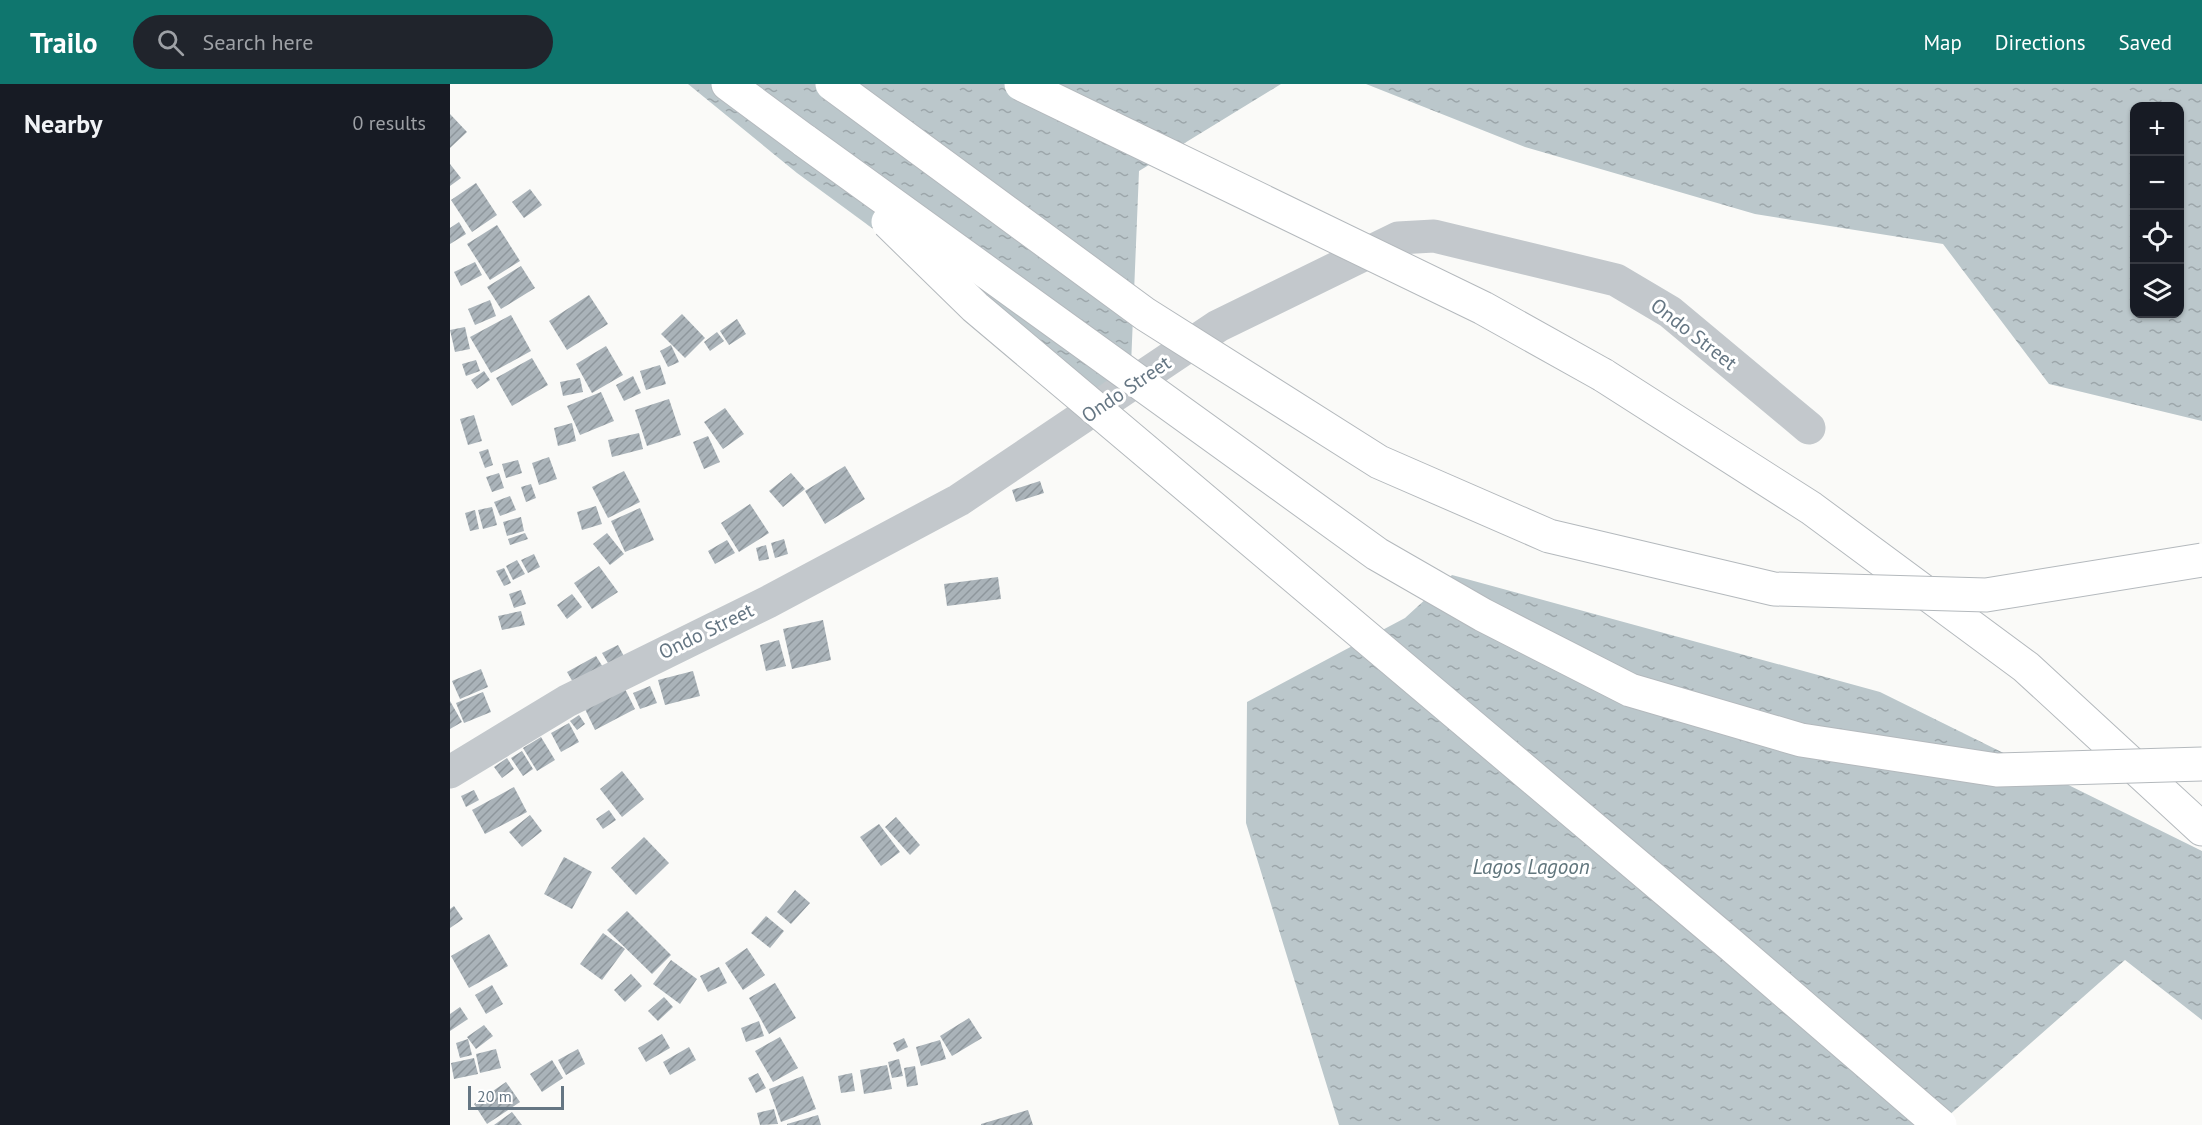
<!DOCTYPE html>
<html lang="en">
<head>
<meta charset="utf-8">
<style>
	body { margin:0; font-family:"PT Sans",sans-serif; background:#20242c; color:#f1f3f6 }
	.controls { position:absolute; right:18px; top:18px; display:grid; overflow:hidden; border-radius:12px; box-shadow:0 2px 4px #0004 }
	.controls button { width:54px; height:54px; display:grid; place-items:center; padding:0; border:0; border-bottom:2px solid #363941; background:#171b24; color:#f1f3f6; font:30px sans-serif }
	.scale { position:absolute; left:18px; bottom:15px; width:96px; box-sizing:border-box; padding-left:6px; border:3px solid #657683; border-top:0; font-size:16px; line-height:21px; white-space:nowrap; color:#657683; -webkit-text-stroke:4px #fff; paint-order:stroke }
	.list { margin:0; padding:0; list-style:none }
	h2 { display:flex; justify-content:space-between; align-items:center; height:78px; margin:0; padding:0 24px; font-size:26px }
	h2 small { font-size:20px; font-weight:400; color:#9ea1a6 }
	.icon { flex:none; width:33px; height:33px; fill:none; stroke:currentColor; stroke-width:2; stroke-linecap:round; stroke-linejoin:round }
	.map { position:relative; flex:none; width:1752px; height:1041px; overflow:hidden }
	header { display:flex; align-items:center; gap:36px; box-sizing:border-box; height:84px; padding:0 30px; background:#0f766e; color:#fff }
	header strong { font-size:28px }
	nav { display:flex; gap:33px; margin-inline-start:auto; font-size:21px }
	.search { width:420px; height:54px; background:#20242c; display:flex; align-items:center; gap:15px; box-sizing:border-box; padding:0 21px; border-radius:33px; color:#9ea1a6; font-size:22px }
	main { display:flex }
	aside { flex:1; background:#171b24 }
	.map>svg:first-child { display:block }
	.water { fill:url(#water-ripples); fill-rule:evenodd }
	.building { fill:url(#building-hatch) }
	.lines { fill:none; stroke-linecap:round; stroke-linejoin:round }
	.primary-casing { stroke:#b5babe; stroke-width:35 }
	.highway-casing { stroke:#b4b9bd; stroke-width:35 }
	.street { stroke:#c3c8cc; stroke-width:33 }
	.primary { stroke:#fff; stroke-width:33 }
	.highway { stroke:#fff; stroke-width:33 }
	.highway-bridge-casing { stroke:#b4b9bd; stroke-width:35; stroke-linecap:butt }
	.highway-bridge { stroke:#fff; stroke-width:33 }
	.labels { text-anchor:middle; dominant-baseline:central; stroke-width:6; stroke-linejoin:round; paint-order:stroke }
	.street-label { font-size:20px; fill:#657683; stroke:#fff }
	.water-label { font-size:21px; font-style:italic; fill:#60757c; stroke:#fff }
</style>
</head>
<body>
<header>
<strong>Trailo</strong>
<div class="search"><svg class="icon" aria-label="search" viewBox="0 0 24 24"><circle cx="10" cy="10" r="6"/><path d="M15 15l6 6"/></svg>Search here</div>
<nav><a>Map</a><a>Directions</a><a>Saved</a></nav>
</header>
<main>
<aside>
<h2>Nearby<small>0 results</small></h2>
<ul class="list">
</ul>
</aside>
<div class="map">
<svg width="1752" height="1041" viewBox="0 0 1752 1041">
	<defs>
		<pattern id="water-ripples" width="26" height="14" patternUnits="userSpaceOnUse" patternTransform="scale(1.5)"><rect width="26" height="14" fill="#bbc7cb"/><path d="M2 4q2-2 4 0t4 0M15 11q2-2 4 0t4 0" fill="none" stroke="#9ca6aa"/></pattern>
		<pattern id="building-hatch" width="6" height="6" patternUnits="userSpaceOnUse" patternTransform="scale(1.5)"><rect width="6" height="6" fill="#aab3b9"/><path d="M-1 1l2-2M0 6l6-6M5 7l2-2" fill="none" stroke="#8e969c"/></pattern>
	</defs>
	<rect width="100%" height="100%" fill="#fafaf8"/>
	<g class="water">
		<polygon points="238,0 831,0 689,87 680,306 671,330 629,296 347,89"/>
		<path d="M916,0h836v337l-153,-37 -106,-140 -188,-30 -230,-67zM1684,22h46v208h-46z"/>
		<polygon points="1002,491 1430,608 1752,767 1752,936 1675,876 1488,1041 889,1041 796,739 797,618 955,534"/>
	</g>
	<g class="building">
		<polygon points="0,30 17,48 0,64"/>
		<polygon points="0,80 11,94 0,102"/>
		<polygon points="26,99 47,131 22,148 1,116"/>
		<polygon points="80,105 92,121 74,134 62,118"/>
		<polygon points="9,138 16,150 0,160 0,144"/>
		<polygon points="47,141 70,177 40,196 17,160"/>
		<polygon points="25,178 32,191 11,202 4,188"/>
		<polygon points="71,182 85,204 51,225 37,203"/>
		<polygon points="139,211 158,240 117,266 99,237"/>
		<polygon points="40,216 46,232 25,241 18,225"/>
		<polygon points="232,230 255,254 235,274 211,250"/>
		<polygon points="61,231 81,267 41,289 20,253"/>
		<polygon points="287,235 296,250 279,261 270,247"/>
		<polygon points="15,243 20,265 5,268 0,246"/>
		<polygon points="267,248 274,257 260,267 254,258"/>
		<polygon points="221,261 229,278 218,283 210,267"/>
		<polygon points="156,262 173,291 142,309 126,280"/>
		<polygon points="82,274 98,301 62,322 46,294"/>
		<polygon points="26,276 30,287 16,292 12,280"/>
		<polygon points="210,281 216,300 196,306 190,287"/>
		<polygon points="34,287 40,296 27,305 21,296"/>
		<polygon points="183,292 191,309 174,317 166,301"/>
		<polygon points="130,294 133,308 113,312 110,298"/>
		<polygon points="151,308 164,337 130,351 117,322"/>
		<polygon points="219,315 231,351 197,362 185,326"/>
		<polygon points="275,324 294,350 273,365 254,338"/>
		<polygon points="24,331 32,357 18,361 10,335"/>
		<polygon points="122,339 126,357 108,362 104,344"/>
		<polygon points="189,349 193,365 162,373 158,356"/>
		<polygon points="258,352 270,378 254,385 243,358"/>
		<polygon points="38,365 43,381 35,384 29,368"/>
		<polygon points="99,373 107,395 89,401 82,379"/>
		<polygon points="68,376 72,389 56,394 52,380"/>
		<polygon points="395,382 415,415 375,440 355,407"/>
		<polygon points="174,387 190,418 158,434 142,403"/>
		<polygon points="49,389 54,404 42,408 36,393"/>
		<polygon points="341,389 355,405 333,423 319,407"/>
		<polygon points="590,397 594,409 566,418 562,406"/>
		<polygon points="81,400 86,414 76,418 71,403"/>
		<polygon points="60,412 66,426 50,432 44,418"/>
		<polygon points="300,420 319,449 289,468 271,439"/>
		<polygon points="146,422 152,440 132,446 127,428"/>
		<polygon points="42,423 47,441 33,445 28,426"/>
		<polygon points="190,424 204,456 175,468 161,437"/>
		<polygon points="25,426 29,445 20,447 15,429"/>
		<polygon points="71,433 74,447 57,452 53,438"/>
		<polygon points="75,449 78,455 60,461 58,455"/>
		<polygon points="157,449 174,470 160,481 143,460"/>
		<polygon points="334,455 338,470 325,474 321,459"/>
		<polygon points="277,456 285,469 265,480 258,467"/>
		<polygon points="316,461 319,475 309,477 306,464"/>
		<polygon points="84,470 90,483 78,489 71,476"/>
		<polygon points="67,476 75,490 63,496 56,482"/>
		<polygon points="149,482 168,508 142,525 124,499"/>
		<polygon points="54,484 61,499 54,502 46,487"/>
		<polygon points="548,493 551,515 497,522 494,500"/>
		<polygon points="71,506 76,520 64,524 59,510"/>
		<polygon points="122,510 132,523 117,535 107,521"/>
		<polygon points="71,527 75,541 52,546 48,532"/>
		<polygon points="373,536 381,576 342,585 333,545"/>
		<polygon points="329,556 336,582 316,587 310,561"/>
		<polygon points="168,561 176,576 161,584 152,569"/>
		<polygon points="146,572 156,588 127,605 117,588"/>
		<polygon points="31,585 38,603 10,615 2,597"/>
		<polygon points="243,587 250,612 215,621 208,596"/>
		<polygon points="200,602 207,619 190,625 183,609"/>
		<polygon points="175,605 185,625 145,646 135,625"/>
		<polygon points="33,608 41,628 14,639 6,619"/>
		<polygon points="0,617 12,638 0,645"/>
		<polygon points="129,631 135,640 127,646 120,637"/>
		<polygon points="119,639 129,658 111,668 101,649"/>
		<polygon points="91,653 105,676 87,687 73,664"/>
		<polygon points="72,667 83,685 73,692 61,674"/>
		<polygon points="57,674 64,685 52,694 44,683"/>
		<polygon points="172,687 194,715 172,733 150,705"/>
		<polygon points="64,703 77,728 35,750 22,726"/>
		<polygon points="24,706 29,716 16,723 11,712"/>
		<polygon points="159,726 166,736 153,745 146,735"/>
		<polygon points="80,731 92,747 72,763 59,748"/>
		<polygon points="446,733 470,761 460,771 435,743"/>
		<polygon points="429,740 450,768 431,782 410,753"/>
		<polygon points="194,753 219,779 186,811 161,784"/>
		<polygon points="114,773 142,788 122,825 94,810"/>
		<polygon points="345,806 360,819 341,840 327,828"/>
		<polygon points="4,822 13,835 0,844 0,825"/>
		<polygon points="177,827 221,871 202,890 157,846"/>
		<polygon points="316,832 334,847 320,864 301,849"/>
		<polygon points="153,849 175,865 152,896 130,880"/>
		<polygon points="39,850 58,882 19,904 1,872"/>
		<polygon points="297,864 315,891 293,906 275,879"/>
		<polygon points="221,876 247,895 230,920 203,900"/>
		<polygon points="269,883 277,899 258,908 250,892"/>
		<polygon points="181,890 192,902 175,918 164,906"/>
		<polygon points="325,899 346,934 319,950 299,914"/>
		<polygon points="42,901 53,920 36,930 25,911"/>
		<polygon points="214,913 223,923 208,937 198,927"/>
		<polygon points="10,923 18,935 0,947 0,930"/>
		<polygon points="519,934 532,954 502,972 490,952"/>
		<polygon points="309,937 314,952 296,958 291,944"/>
		<polygon points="34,941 43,952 26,965 17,953"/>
		<polygon points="212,950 220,964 196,978 188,964"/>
		<polygon points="330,953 348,984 323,998 305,967"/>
		<polygon points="454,954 458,963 447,968 443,959"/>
		<polygon points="18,955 22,971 10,974 6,959"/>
		<polygon points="490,956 496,975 471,982 466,963"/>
		<polygon points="239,963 246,976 220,991 213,978"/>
		<polygon points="46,965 51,984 30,989 26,970"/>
		<polygon points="128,965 135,980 116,991 108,976"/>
		<polygon points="24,974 28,990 4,995 1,979"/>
		<polygon points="449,975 453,992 442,994 438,978"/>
		<polygon points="102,976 113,994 92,1008 80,990"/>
		<polygon points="437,981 442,1005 414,1010 410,986"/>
		<polygon points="465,982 468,1001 457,1003 454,984"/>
		<polygon points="308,989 316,1004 306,1009 298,994"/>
		<polygon points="402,989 405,1007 391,1009 388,992"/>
		<polygon points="353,992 366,1025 331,1038 319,1005"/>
		<polygon points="56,998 70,1018 37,1040 24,1020"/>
		<polygon points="324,1025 328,1040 310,1041 307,1029"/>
		<polygon points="578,1026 583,1041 531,1041 531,1040"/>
		<polygon points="62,1028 72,1041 44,1041"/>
		<polygon points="368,1031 371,1041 337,1041 337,1040"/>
	</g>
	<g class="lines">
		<defs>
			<polyline id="primary" points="278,0 355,57"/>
			<polyline id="highway" points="1153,291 1361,424 1576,583 1752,745"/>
		</defs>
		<use href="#primary" class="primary-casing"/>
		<use href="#highway" class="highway-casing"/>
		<polyline class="street" points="0,688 117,617 318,518 509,416 768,242 948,154 984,152 1166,196 1220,228 1359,344"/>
		<use href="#primary" class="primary"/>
		<use href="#highway" class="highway"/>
		<defs>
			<g id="highway-bridge">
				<polyline points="382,0 695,230 929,378 1099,452 1324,505 1536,511 1752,476"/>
				<polyline points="571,0 1033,224 1153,291"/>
				<polyline points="355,57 927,470 1033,531 1180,606 1351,656 1547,686 1752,680"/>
				<polyline points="438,138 525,223 1280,860 1490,1041"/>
			</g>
		</defs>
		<use href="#highway-bridge" class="highway-bridge-casing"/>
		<use href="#highway-bridge" class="highway-bridge"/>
	</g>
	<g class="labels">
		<g class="street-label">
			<text transform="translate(1244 250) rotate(38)">Ondo Street</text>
			<text transform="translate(676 305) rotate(-34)">Ondo Street</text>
			<text transform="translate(256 547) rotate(-26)">Ondo Street</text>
		</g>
		<g class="water-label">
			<text x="1081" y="782">Lagos Lagoon</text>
		</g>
	</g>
</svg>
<div class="controls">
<button>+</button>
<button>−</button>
<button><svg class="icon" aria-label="locate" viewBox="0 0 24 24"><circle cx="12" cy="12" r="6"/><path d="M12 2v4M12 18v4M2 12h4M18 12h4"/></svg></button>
<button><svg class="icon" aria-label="layers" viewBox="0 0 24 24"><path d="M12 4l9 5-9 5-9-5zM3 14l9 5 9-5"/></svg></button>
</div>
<div class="scale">20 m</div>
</div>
</main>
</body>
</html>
